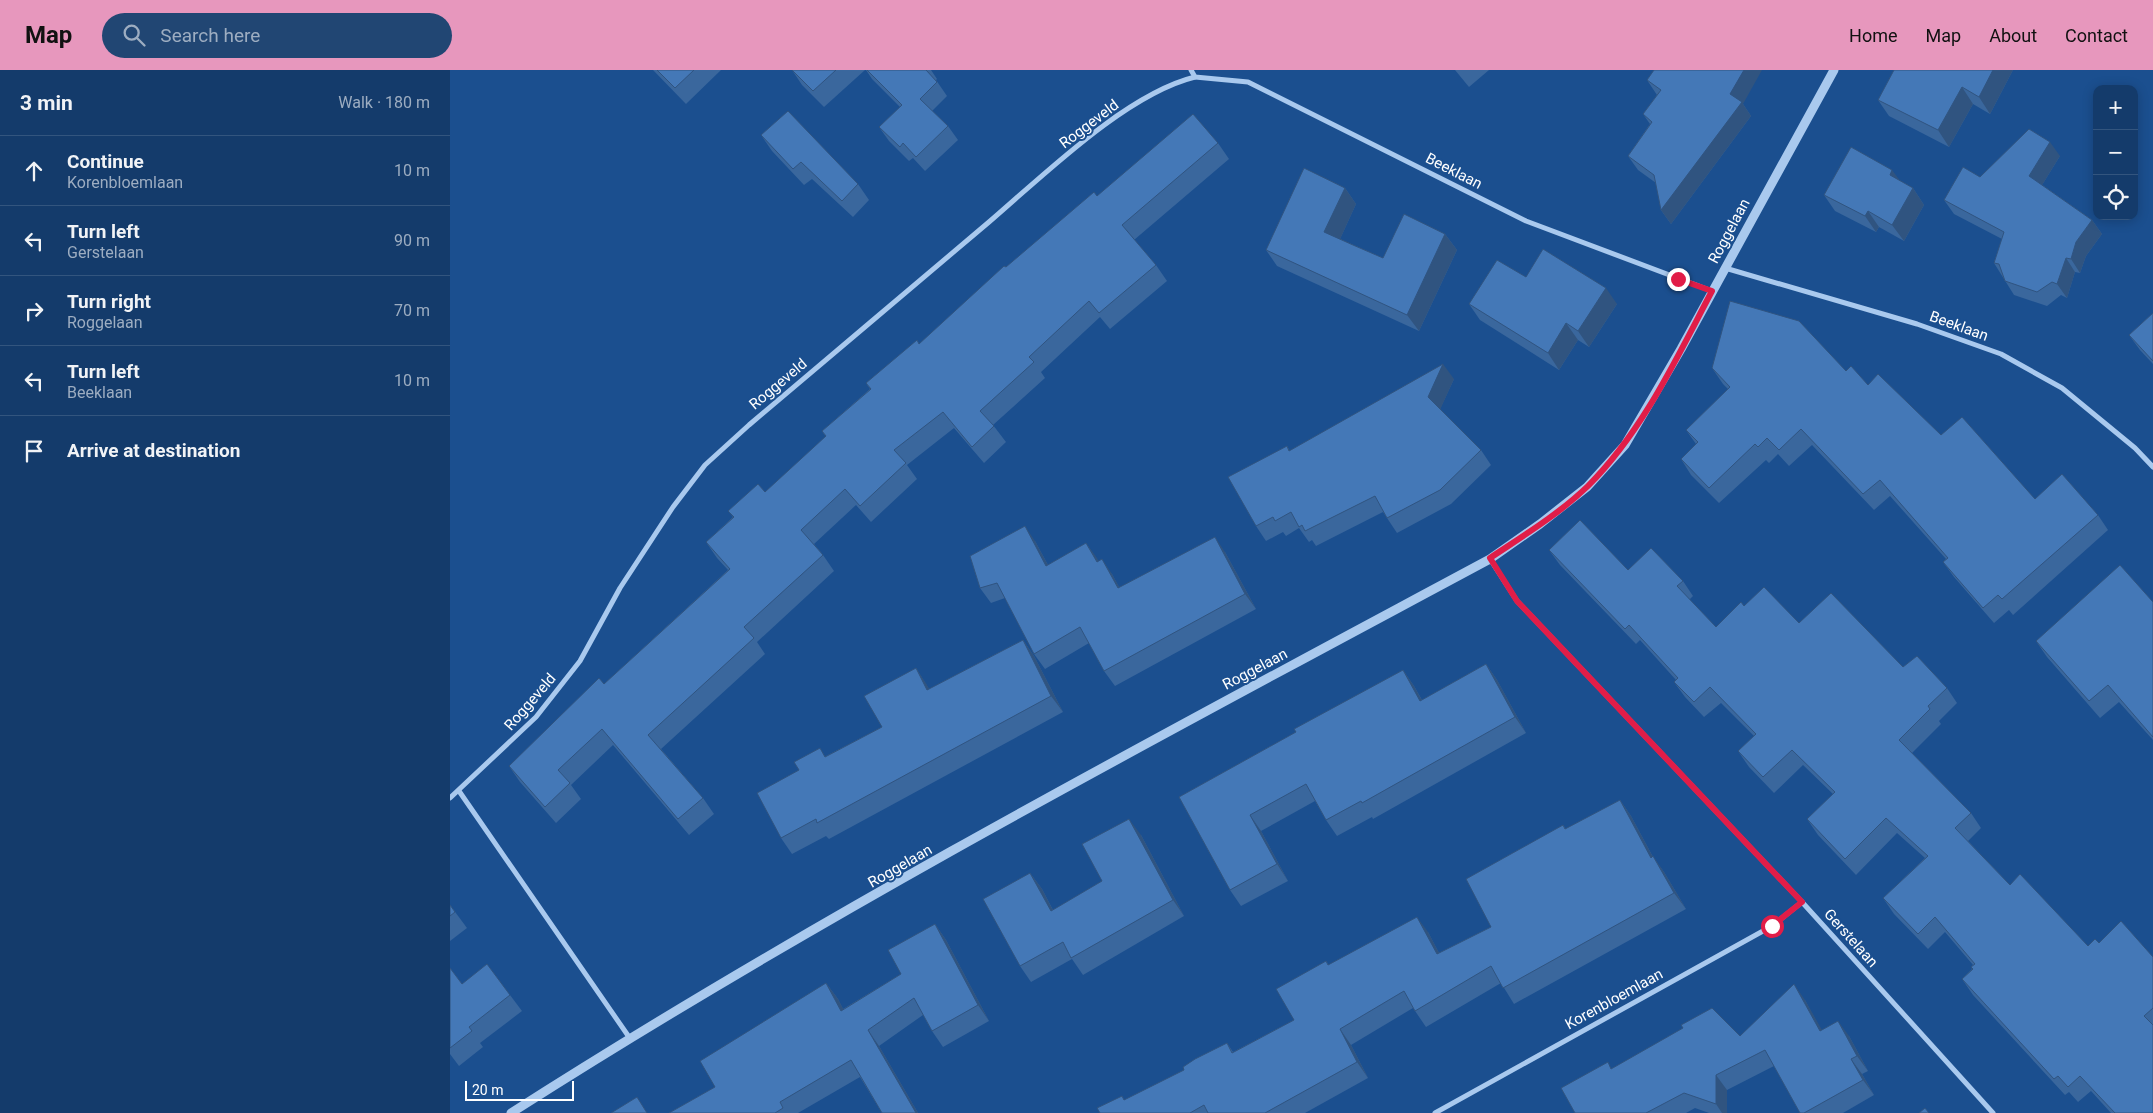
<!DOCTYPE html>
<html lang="en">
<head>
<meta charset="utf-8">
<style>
	body { margin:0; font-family:Roboto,sans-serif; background:#214673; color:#f1f3f6 }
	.controls { position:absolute; right:15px; top:15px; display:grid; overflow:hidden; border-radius:10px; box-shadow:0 2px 12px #0003 }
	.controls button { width:45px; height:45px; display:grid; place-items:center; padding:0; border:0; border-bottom:1px solid #33557e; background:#143b6b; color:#f1f3f6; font:25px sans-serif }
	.scale { position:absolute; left:15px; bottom:12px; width:109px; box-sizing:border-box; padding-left:5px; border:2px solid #fff; border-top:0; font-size:14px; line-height:18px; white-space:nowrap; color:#fff; -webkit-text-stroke:4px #1b4f8f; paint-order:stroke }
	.stop { position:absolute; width:15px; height:15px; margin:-11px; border:4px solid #e11d48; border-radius:50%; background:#fff }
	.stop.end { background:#e11d48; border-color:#fff; box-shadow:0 1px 5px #0008 }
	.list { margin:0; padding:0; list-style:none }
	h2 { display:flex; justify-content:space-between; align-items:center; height:65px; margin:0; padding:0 20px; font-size:21px }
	h2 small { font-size:16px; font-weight:400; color:#9dadc1 }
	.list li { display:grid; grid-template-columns:32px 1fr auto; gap:15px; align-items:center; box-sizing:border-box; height:70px; padding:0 20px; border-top:1px solid #33557e }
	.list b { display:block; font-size:19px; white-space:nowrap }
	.list p { margin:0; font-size:16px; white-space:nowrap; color:#9dadc1 }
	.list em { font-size:16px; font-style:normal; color:#9dadc1 }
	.icon { flex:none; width:28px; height:28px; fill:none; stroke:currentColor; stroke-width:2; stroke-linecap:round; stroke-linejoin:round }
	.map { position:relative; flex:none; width:1703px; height:1043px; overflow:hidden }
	header { display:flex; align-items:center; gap:30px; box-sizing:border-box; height:70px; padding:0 25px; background:#e797bd; color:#111 }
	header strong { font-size:24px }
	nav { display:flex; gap:28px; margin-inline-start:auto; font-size:18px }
	.search { width:350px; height:45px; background:#214673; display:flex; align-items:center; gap:12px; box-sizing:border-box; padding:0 18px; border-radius:28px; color:#9dadc1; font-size:19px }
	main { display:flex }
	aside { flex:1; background:#143b6b }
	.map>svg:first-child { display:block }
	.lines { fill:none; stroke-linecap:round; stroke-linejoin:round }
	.minor { stroke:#a9c9ee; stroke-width:5 }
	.tertiary { stroke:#a9c9ee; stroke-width:9 }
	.wall { fill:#3a679d }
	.shaded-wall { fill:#305480 }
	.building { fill:#4478b7; stroke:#305480 }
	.route { stroke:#e11d48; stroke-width:6 }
	.labels { text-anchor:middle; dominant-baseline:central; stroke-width:4; stroke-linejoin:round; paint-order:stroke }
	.street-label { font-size:15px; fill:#fff; stroke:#1b4f8f }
</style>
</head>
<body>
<header>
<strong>Map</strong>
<div class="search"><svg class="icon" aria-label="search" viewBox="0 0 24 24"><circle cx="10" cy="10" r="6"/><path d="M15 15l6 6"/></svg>Search here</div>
<nav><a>Home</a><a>Map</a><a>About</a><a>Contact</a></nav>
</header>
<main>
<aside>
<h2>3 min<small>Walk · 180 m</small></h2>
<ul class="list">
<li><svg class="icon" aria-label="ahead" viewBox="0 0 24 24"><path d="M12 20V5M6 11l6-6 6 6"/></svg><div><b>Continue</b><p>Korenbloemlaan</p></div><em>10 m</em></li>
<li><svg class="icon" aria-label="left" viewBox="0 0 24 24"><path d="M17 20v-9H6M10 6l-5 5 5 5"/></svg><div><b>Turn left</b><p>Gerstelaan</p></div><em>90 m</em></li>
<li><svg class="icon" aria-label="right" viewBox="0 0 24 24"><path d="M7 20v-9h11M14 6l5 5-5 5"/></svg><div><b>Turn right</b><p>Roggelaan</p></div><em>70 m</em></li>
<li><svg class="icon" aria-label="left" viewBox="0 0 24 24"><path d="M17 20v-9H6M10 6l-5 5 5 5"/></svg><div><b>Turn left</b><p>Beeklaan</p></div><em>10 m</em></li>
<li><svg class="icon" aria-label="arrive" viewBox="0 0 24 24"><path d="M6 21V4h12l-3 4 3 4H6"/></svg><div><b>Arrive at destination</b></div></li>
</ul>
</aside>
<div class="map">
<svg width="1703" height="1043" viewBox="0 0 1703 1043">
	<rect width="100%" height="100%" fill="#1b4f8f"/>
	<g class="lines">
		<g class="minor">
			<polyline points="741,0 745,7 798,12 1076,151 1262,221"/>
			<polyline points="1275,198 1467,254 1551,284 1612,318 1685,378 1703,397"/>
			<polyline points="1040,489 1067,531 1352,832 1543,1043"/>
			<polyline points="9,721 179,967"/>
			<path d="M0,728l86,-81 44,-56 40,-73 53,-81 32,-42 44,-40c80,-68 160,-135 240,-203 55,-47 137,-128 206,-145"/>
			<polyline points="985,1043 1322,856 1352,832"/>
		</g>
		<path class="tertiary" d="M61,1043c316,-202 649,-377 979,-554l50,-35 47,-37 38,-42 56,-96 153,-279"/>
	</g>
	<g class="wall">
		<polygon points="203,0 271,0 236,34"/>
		<polygon points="342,0 415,0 374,37 352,15"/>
		<polygon points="416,0 481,0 487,9 486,10 497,26 482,41 498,56 508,70 475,101 463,88 459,91 439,71 429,57 450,37 422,9"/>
		<polygon points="1005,0 1039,0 1019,17"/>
		<polygon points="1563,0 1540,44 1523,34 1499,77 1439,46 1428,30"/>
		<polygon points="1197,10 1293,34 1301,46 1221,154 1211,140 1206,113 1188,100 1178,86 1200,54 1193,44 1207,25"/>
		<polygon points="311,65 408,114 419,130 403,147 362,109 354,115 322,81"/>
		<polygon points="768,73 779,89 684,170 706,195 717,211 660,259 650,247 591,302 595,308 543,355 556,372 534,393 504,358 457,395 467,409 421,452 406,435 364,474 373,485 384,501 307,572 315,584 211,679 253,728 264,744 239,765 163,675 121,715 131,729 106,753 70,712 59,696 154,614 278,500 267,488 256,472 283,447 278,441 315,422 376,367 372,361 420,319 416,313 469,274 556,197 647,126"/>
		<polygon points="1610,86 1592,115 1642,150 1652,164 1636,186 1630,203 1625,202 1617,228 1611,225 1597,236 1564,225 1544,193 1552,169 1504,144 1494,130 1530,107"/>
		<polygon points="1450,111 1463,118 1474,135 1454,171 1429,157 1426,162 1385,141 1374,125"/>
		<polygon points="895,118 906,134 890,169 933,188 995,164 1007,180 969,261 827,196 816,180"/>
		<polygon points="1076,207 1167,234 1139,277 1128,270 1109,300 1030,250 1019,234"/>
		<polygon points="1703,243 1703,294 1690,280 1679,265"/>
		<polygon points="1262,298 1396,301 1418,315 1585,429 1648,445 1658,460 1563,545 1559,540 1544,553 1504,507 1493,492 1496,489 1440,426 1424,440 1362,375 1339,396 1328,384 1319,393 1316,390 1269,433 1241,405 1231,389 1246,374 1236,360 1278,319 1273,314"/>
		<polygon points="1004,309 990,339 1031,380 1041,395 1001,434 947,463 933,442 866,476 862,470 859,472 849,458 836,466 833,462 816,471 806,456 837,376 840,381"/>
		<polygon points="585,471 598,495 636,473 648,491 662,504 669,517 775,482 806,539 665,616 654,601 639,573 595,599 584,584 555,528 541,533 530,518"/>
		<polygon points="1099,480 1178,500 1233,511 1243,526 1239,530 1266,557 1294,536 1349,553 1453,597 1497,618 1507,633 1489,651 1491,654 1462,683 1521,743 1531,758 1518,771 1560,815 1638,876 1649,873 1703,887 1703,1043 1661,1043 1641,1021 1628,1032 1619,1022 1615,1025 1523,925 1512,909 1522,899 1521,897 1523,895 1495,862 1478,879 1444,844 1433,828 1475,788 1447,763 1406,805 1368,765 1357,749 1383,724 1353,695 1324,723 1299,697 1288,681 1304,666 1271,633 1254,647 1235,627 1224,612 1226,610 1190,570 1186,574 1110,495"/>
		<polygon points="1703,532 1703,670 1669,632 1650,648 1597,587 1586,571"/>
		<polygon points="573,570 584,586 613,642 379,769 376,766 342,784 331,768 349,700 432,657 466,598 479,619"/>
		<polygon points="1036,594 1047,610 1076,663 923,749 922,747 887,766 876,750 865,731 811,761 838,811 791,836 780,820 729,727 846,662 953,600 964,616 972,630"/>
		<polygon points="1170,730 1181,746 1203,787 1214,802 1236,839 1064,934 1051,913 976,957 963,938 901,975 918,1008 855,1043 650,1043 734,1000 777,973 783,982 844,950 876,891 879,895 978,862 989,883 1041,857 1113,755 1116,759"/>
		<polygon points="691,765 734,846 633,905 622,889 581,912 570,896 580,803 592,819 603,840 652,811"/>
		<polygon points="0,835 17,858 0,871"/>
		<polygon points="485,854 496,870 539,951 493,977 482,961 473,945 429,976 468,1043 432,1043 410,1007 348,1043 219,1043 265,1017 376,913 388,929 393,939 451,904"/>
		<polygon points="0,898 12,914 60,925 72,941 30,973 33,977 9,996 0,984"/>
		<polygon points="1355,930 1371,960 1399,966 1418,1001 1412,1004 1424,1025 1393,1043 1350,1043 1324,996 1277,1020 1277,1043 1259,1043 1245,1038 1236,1043 1125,1043 1162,998 1290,966"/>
	</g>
	<g class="shaded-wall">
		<polygon points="1294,0 1312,0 1293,34 1301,46 1221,154 1211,140 1280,24"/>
		<polygon points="1543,0 1563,0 1540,44 1529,27"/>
		<polygon points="1512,17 1523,34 1499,77 1488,60"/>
		<polygon points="1600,72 1610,86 1589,120 1579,106"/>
		<polygon points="1442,100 1454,116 1440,105"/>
		<polygon points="895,118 906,134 886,178 874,162"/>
		<polygon points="1463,118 1474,135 1454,171 1442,155"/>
		<polygon points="1418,141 1429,157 1426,162 1415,146"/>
		<polygon points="1642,150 1652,164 1636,186 1630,203 1621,189 1626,172"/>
		<polygon points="995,164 1007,180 969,261 957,245"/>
		<polygon points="1616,188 1625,202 1617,228 1607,214"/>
		<polygon points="1156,218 1167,234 1139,277 1128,261"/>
		<polygon points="1116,253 1128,270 1109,300 1098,283"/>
		<polygon points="993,294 1004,309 989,342 978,327"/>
		<polygon points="575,456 585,471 606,510 596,496"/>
		<polygon points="765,467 775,482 806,539 795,524"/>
		<polygon points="636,473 647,488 657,507 647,492"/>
		<polygon points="652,489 662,504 678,533 668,518"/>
		<polygon points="573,570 584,586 613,642 601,626"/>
		<polygon points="1036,594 1047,610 1076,663 1065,647"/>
		<polygon points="466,598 477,615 489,636 477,620"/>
		<polygon points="953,600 964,616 981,647 970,631"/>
		<polygon points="1170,730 1181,746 1212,804 1201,788"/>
		<polygon points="800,745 811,761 838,811 827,794"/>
		<polygon points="679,749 691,765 734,846 723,830"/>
		<polygon points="1203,786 1214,802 1236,839 1224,823"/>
		<polygon points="580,803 592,819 612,858 601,841"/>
		<polygon points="967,847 978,862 998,900 987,884"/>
		<polygon points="485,854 496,870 539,951 528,935"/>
		<polygon points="376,913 388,929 402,956 391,941"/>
		<polygon points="1344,914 1355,930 1381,976 1370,961"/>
		<polygon points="1388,951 1399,966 1418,1001 1407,986"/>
		<polygon points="890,959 901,975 918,1008 907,992"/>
		<polygon points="418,960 429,976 468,1043 466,1043"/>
		<polygon points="1401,989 1412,1004 1424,1025 1413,1010"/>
		<polygon points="1266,1005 1277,1020 1277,1043 1272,1043 1266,1034"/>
	</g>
	<g class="building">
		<polygon points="207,0 244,0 225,18"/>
		<polygon points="342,0 386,0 363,21"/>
		<polygon points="417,0 476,0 487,12 470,29 498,56 466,87 453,73 450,77 429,57 452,35"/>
		<polygon points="1204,0 1294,0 1280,24 1292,32 1211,140 1204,105 1178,86 1202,52 1193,44 1211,20 1197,10"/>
		<polygon points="1444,0 1543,0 1529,27 1512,17 1488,60 1428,30"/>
		<polygon points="338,41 408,114 392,131 351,92 343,99 311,65"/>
		<polygon points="743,44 768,73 672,155 706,195 649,243 639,231 579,287 584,292 530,341 544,356 522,377 493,342 444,380 456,393 410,436 395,419 351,460 373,485 294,557 304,568 198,665 253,728 228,749 152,659 108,700 120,713 95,737 59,696 149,608 154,614 280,499 256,472 284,447 278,441 308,414 315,422 376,366 372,361 421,319 416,313 467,270 469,274 554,196 556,197 644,122 647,126"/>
		<polygon points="1579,59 1600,72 1579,106 1642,150 1626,172 1621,189 1616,188 1607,214 1602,212 1587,222 1555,211 1549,194 1544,193 1554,162 1494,130 1513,97 1530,107"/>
		<polygon points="1401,77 1442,100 1440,105 1463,118 1442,155 1418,141 1415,146 1374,125"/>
		<polygon points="854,98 895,118 874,162 903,175 933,188 954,144 995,164 957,245 816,180"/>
		<polygon points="1093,179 1156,218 1128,261 1116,253 1098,283 1019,234 1047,190 1076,207"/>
		<polygon points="1280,231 1349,251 1396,301 1401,296 1418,315 1428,304 1491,365 1512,347 1585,429 1612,404 1648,445 1552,529 1548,525 1533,538 1493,492 1498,488 1430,410 1413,424 1351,359 1329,380 1317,368 1308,377 1305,374 1259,418 1231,389 1248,372 1236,360 1280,317 1262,298"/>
		<polygon points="1703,243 1703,291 1679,265"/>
		<polygon points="993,294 978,327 1031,380 990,420 937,448 925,426 855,461 852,455 849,457 841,442 825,451 823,447 806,456 778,407 837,376 839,381"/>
		<polygon points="1130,450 1178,500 1201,478 1233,511 1227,516 1266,557 1291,532 1294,536 1314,517 1349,553 1381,523 1453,597 1467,586 1497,618 1478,636 1480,639 1449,670 1521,743 1505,758 1560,815 1570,804 1638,876 1645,869 1649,873 1671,851 1703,887 1703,938 1694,946 1703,955 1703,1043 1665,1043 1630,1006 1618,1017 1608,1006 1604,1009 1512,909 1523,899 1521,897 1525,894 1485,847 1468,864 1433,828 1478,786 1436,748 1395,789 1357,749 1385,722 1342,680 1313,707 1288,681 1306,664 1260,617 1244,632 1224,612 1228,608 1179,555 1175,559 1099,480"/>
		<polygon points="575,456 596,496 636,473 647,492 652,489 668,518 765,467 795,524 654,601 630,557 584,584 547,513 530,518 520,486"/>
		<polygon points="1670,495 1703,532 1703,667 1658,615 1639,631 1586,571"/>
		<polygon points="573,570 601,626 367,753 366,749 331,768 307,723 349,700 344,692 370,678 375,687 432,657 414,626 466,598 477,620"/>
		<polygon points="1036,594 1065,647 912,733 911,731 876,750 856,714 800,745 827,794 780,820 729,727 846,662 844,659 953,600 970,631"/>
		<polygon points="1170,730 1201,788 1203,786 1224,823 1053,918 1041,896 965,941 954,921 890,959 907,992 815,1043 758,1043 754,1035 740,1043 650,1043 647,1038 672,1026 674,1030 734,1000 733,997 745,989 777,973 782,983 844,950 826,919 876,891 878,895 967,847 987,884 1041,857 1016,809 1113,755 1115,759"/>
		<polygon points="679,749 723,830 621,888 613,872 570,896 533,829 580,803 601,841 652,811 632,774"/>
		<polygon points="0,835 5,842 0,846"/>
		<polygon points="485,854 528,935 482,961 464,928 418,960 466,1043 432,1043 401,990 330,1032 333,1038 325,1043 219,1043 265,1017 250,991 376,913 391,941 451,904 438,880"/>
		<polygon points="37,894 60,925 19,957 22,961 0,978 0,898 12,914"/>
		<polygon points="1344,914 1370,961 1388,951 1407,986 1401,989 1413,1010 1354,1043 1350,1043 1315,980 1266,1005 1266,1034 1234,1023 1196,1043 1125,1043 1111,1018 1158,992 1161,999 1233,958 1231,955 1262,938 1290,966"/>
		<polygon points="187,1027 197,1043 161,1043"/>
		<polygon points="1475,1038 1479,1043 1469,1043"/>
	</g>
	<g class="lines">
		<path class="route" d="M1228,209l34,12c-36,68 -69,140 -124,195 -29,28 -65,50 -98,72l27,43 285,301 -30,24"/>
	</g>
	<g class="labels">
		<g class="street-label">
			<text transform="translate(639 54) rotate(-37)">Roggeveld</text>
			<text transform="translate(1004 101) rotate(27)">Beeklaan</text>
			<text transform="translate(1279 161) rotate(-62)">Roggelaan</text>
			<text transform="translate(1509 256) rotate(20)">Beeklaan</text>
			<text transform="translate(328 314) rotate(-40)">Roggeveld</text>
			<text transform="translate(805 599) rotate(-28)">Roggelaan</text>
			<text transform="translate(80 632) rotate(-49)">Roggeveld</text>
			<text transform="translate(450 796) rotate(-30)">Roggelaan</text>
			<text transform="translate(1401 868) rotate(48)">Gerstelaan</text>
			<text transform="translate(1164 929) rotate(-29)">Korenbloemlaan</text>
		</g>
	</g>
</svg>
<div class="controls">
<button>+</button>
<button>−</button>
<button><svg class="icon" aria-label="locate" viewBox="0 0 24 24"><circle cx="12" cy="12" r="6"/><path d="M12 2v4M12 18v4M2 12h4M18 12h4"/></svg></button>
</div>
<div class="scale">20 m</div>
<div class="stop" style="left:1322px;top:856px"></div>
<div class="stop end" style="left:1228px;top:209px"></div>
</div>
</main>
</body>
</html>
